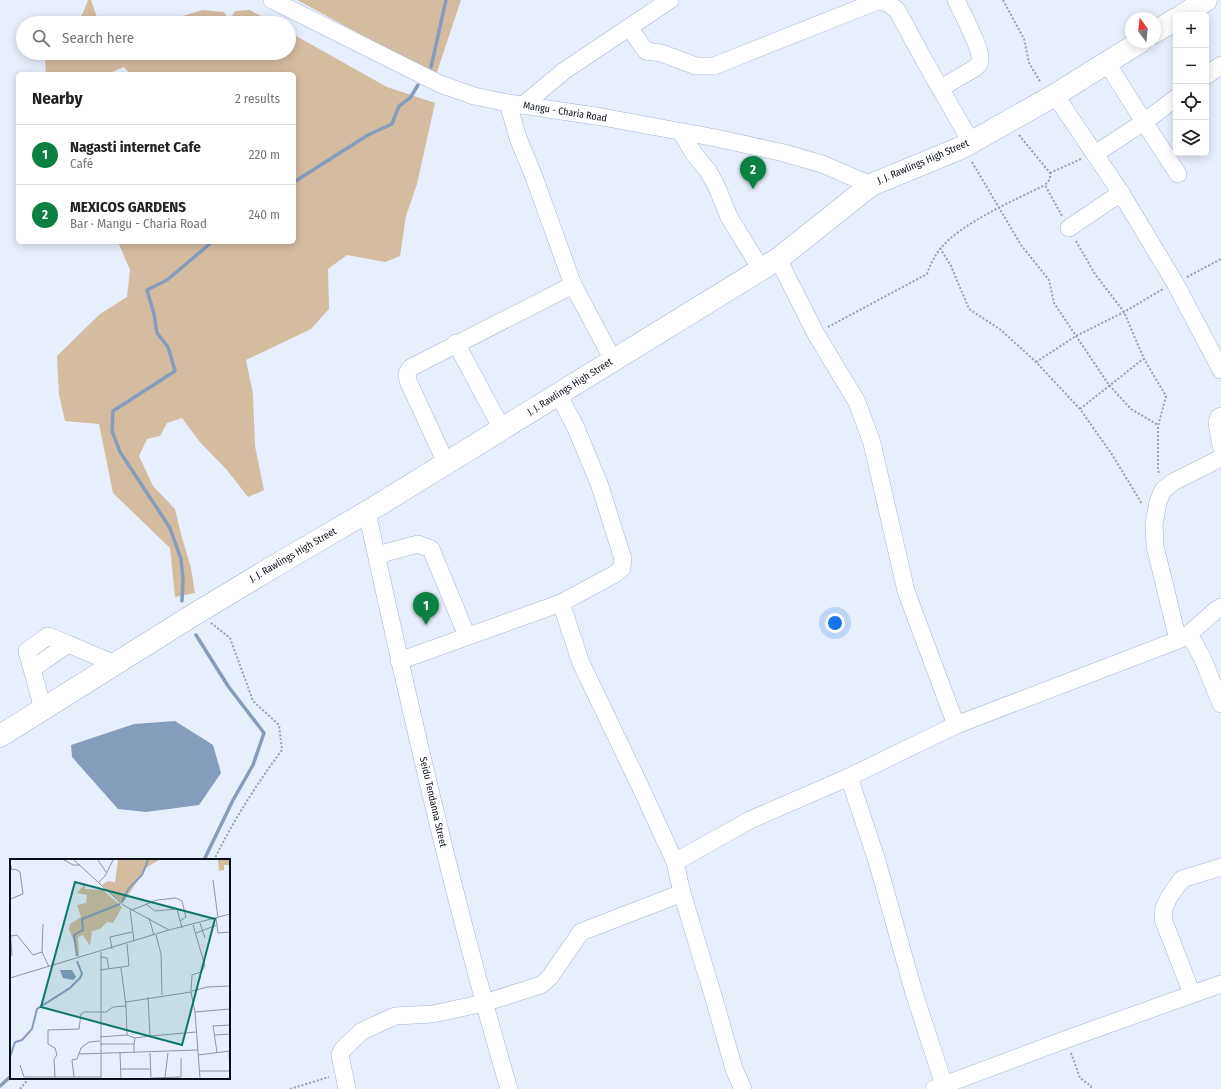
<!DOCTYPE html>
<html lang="en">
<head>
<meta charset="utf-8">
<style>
	body { margin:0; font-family:"Fira Sans Condensed",sans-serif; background:#f6f6f6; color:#222 }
	.controls { position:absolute; right:12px; top:12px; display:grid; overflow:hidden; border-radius:6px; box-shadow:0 2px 10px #0003 }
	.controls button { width:36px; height:36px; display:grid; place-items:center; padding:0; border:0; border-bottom:1px solid #e0e0e0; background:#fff; color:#222; font:20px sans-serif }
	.compass { position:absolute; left:1125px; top:12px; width:36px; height:36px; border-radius:50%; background:#fff; box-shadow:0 2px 10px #0003; rotate:345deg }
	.you { position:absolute; left:835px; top:623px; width:14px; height:14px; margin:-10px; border:3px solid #fff; border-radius:50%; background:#1a73e8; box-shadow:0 0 0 6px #1a73e833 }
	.badge { display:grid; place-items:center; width:26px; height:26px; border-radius:50%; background:#0b8043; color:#fff; font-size:13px; font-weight:700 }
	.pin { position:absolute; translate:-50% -33px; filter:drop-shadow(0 1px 2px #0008) }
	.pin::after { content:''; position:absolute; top:21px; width:14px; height:12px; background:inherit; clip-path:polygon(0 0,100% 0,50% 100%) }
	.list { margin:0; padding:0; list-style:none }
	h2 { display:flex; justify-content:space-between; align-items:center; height:52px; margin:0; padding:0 16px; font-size:17px }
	h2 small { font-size:13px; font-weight:400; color:#767676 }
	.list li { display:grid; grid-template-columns:26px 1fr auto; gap:12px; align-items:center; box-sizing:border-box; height:60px; padding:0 16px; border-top:1px solid #e0e0e0 }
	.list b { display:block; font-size:15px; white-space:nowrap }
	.list p { margin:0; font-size:13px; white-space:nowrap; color:#767676 }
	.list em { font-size:13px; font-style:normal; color:#767676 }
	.icon { flex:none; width:22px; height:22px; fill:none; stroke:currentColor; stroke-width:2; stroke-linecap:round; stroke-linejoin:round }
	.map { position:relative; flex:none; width:1221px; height:1089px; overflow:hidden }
	.search { position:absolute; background:#fff; box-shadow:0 2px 10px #0003; left:16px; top:16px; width:280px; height:44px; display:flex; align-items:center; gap:10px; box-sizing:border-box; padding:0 14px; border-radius:22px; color:#767676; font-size:15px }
	.panel { position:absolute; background:#fff; box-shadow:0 2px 10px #0003; left:16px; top:72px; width:280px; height:172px; border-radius:6px }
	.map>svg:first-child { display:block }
	.green { fill:#d4bca1 }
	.water { fill:#869cbd }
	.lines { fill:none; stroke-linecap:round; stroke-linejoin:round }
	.stream { stroke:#869cbd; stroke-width:3.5 }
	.minor-casing { stroke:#a1b5d2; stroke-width:18 }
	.major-casing { stroke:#a1b5d2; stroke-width:23 }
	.path { stroke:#99a0ac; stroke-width:2; stroke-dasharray:2 2; stroke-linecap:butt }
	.minor { stroke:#fff; stroke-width:17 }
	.major { stroke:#fff; stroke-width:22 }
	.labels { text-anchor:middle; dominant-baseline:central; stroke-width:3; stroke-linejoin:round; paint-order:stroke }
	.street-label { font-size:10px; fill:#0a101a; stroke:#fff }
	.inset-river { fill:none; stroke:#869cbd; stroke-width:2 }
	.inset-road { fill:none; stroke:#8f96a2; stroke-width:1 }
	.view { fill:#0f766e; fill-opacity:0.15; stroke:#0f766e; stroke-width:2 }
	.inset-edge { fill:none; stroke:#0a101a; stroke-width:2 }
</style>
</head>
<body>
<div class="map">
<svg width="1221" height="1089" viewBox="0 0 1221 1089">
	<rect width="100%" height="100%" fill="#e7effc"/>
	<g class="green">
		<polygon points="88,0 91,0 99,23 75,23 83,13"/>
		<polygon points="297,0 461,0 436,75"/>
		<polygon points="202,10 224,12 229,21 235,11 250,10 273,23 160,23"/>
		<polygon points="289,32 387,87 435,103 417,184 406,216 400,256 385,262 347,255 328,269 329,309 311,329 246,360 253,394 255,446 264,490 248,497 227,470 199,441 182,418 167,423 160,436 147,439 139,456 153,486 175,509 181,534 191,568 195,593 175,597 170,548 113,493 99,424 65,421 59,395 57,356 100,314 127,297 130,270 118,242 294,242 294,74 130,74 124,67 107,74 46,74 45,59 48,53 289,53"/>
	</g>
	<polygon class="water" points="175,721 213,745 221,773 199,805 146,812 118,809 72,757 71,745 134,724"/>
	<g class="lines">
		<g class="stream">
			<polyline points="431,67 446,0"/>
			<polyline points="294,182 368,135 392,124 399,106 410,98 418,85"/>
			<polyline points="182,601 183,579 181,559 170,528 120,452 112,431 113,411 175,371 168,347 157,333 154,314 147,290 167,280 212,242"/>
			<polyline points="196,635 228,686 264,733 253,765 233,800 204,860"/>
			<polyline points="0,1086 11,1076"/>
		</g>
		<defs>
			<g id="minor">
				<polyline points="272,0 440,84 474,96 508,103 602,117 716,138 784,153 822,164 871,185"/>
				<polyline points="629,27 642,46 646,51 661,53 696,66 714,66 875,2 886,2 897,10 924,60 971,142"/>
				<polyline points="1107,63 1144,122 1178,174"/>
				<polyline points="1206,76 1221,65"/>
				<path d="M941,88l34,-20c3,-3 5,-4 5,-7 2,-12 -18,-48 -24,-61"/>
				<polyline points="1055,95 1121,193 1175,283 1221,370"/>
				<polyline points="508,103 518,138 534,177 573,285 613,360"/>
				<polyline points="523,105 564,71 670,0"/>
				<polyline points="681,132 694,154 708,171 716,185 729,217 761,269"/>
				<polyline points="1095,154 1144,122 1176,98"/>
				<polyline points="1069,228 1121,193"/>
				<polyline points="778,259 816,334 857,402 872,443 906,591 956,725"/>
				<polyline points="456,343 502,429"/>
				<polyline points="1221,416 1219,417 1217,423 1221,446"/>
				<polyline points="446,463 408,381 407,374 410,368 573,285"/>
				<path d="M367,512c42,193 86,387 142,577"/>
				<polyline points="377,555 418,544 431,549 467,636"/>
				<polyline points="1189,634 1216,610 1221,607"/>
				<polyline points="1178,640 1155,546 1154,524 1158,502 1163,490 1173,482 1221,458"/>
				<polyline points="399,661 561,603 615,574 622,568 623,559 600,486 576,428 558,394"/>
				<polyline points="32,669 27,651 48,636 68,644"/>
				<polyline points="43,709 32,669 68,644 115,664"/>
				<polyline points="849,777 877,861 914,993 944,1085 934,1089"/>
				<polyline points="675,862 750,820 849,777 956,725 1178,640 1189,634 1202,657 1221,704"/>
				<polyline points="682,893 715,1002 734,1069 743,1089"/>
				<polyline points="1192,994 1163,919 1164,908 1169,897 1182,879 1221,867"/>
				<polyline points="944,1085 1067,1039 1221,984"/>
				<polyline points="347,1089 340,1055 343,1049 362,1031 395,1016 433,1014 484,1003 541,985 550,977 581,932 682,893 675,862 640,786 581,663 561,603"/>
			</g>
			<g id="major">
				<polyline points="1183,15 1206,0"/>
				<polyline points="1155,32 1176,19"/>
				<polyline points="0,736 190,617 278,564 367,512 778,259 871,185 963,147 1055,95 1140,42"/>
			</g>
		</defs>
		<use href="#minor" class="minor-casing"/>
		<use href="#major" class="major-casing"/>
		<g class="path">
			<polyline points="1003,0 1024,39 1029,63 1041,83"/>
			<polyline points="1019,135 1050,173 1050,179 1045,185 1062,216"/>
			<polyline points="972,162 1021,245 1049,280 1054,303 1109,385 1131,409 1158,425"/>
			<polyline points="1050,173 1081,159"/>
			<polyline points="1076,241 1095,274 1124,312 1144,359 1166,396 1158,426 1158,468 1159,475"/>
			<polyline points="940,248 951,266 969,309 1001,330 1036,362 1080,409 1113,456 1142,504"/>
			<polyline points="1187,277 1221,259"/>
			<path d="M828,327l99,-53c3,-9 7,-17 13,-25 21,-26 75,-49 105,-64"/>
			<polyline points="1036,362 1076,336 1124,312 1163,289"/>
			<polyline points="1080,409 1143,359"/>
			<path d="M211,623l19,15 23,63 26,24 3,25c-26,35 -49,71 -68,110"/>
			<polyline points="1071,1053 1080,1078 1091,1086 1091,1089"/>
			<polyline points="20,1089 29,1078"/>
			<polyline points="290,1089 329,1077"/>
		</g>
		<use href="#minor" class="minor"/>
		<use href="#major" class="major"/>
	</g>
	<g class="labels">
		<g class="street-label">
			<text transform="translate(565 112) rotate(9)">Mangu - Charia Road</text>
			<text transform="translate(923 162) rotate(-23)">J. J. Rawlings High Street</text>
			<text transform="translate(570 387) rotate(-32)">J. J. Rawlings High Street</text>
			<text transform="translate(293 555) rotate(-30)">J. J. Rawlings High Street</text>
			<text transform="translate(433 802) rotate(77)">Seidu Tendanna Street</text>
		</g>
	</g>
	<g transform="translate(10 859)">
		<rect width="220" height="220" fill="#e7effc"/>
		<path d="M108,1h41l-12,7 -25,37 -20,-19 6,-4 7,1zM208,1h12v5h-6v5l-5,1zM75,25v5l18,1 19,17 -9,16 -6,-1 -7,7 -8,2 -2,15 -7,-11 -5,2 1,19h-3l1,-6 -8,-21 1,-5 11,-7 -4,-12 9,-2 1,-8 -10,-2z" fill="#d4bca1"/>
		<path d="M50,111h12l4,7 -3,3 -10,-2z" fill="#869cbd"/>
		<path class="inset-river" d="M112,43l7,-14 13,-13 6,-15M67,97l-3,-21 9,-5 -1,-11 38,-15M0,198l5,-15 7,-2 10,-11 5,-20 33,-21 10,-10 2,-4 -5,-13"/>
		<path class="inset-road" d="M54,1l9,5h7M64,1l49,45 46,25M88,1l8,12M0,4l2,7 3,-1 5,3 3,22 -13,5M203,21l5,38M88,24l7,-7 8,-16M136,45l9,7 22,-2 5,19M120,50l4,32M122,51l25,-10 19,-2 6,3 4,16 -6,4M139,59l5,17M206,59l2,15 12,-1M190,64l5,15M0,68l2,29M186,74l21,-8M146,76l5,19 1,41M1,77l6,-1 16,20 9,-3 7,15M102,90l-2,-12 22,-5M32,93l1,-28M91,98l6,1 2,11M90,111l29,-4 -2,-22M0,119l159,-48 61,-16M182,132l15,-4 23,-1M181,133l4,20 5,66M181,133l1,-17 9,-3 4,-6 -12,-41M116,143l65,-10M116,147l1,29M185,153l35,-3M203,166l4,28M204,167l16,-1M205,176l15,-1M140,177l46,-4M90,178l27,-2 8,3M90,185h34v9M124,185l1,-6 15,-2 -2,-39M219,193l1,18M110,194l1,25M140,194l1,25M69,195l119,-4M188,196l32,-4M10,206l4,12h77M111,210h29M190,212h30M45,218l-1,-18 3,-4 -2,-7 -7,-4v-14l31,-1 2,-15 3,-2h22l7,-5 13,-1 -5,-38M64,218l-2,-17 5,-1 4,-11 8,-6 11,-1M155,218l3,-24M91,219v-126M142,219l29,-1v-19"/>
		<path class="view" d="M65,23l140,37 -33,126 -141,-38z"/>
		<rect width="220" height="220" class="inset-edge"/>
	</g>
</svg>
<div class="controls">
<button>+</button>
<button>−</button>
<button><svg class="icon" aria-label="locate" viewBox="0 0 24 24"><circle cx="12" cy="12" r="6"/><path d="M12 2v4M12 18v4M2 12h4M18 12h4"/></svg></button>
<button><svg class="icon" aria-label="layers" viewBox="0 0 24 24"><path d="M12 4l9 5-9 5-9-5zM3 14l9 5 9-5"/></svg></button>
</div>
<svg class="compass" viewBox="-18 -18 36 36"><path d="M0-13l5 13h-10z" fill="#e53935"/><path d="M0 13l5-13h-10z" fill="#767676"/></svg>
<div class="you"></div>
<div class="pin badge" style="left:426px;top:625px">1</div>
<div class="pin badge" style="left:753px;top:189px">2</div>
<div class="search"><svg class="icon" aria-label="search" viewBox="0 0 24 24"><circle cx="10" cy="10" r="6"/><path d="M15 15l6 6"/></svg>Search here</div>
<section class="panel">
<h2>Nearby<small>2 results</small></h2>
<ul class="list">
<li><span class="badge">1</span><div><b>Nagasti internet Cafe</b><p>Café</p></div><em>220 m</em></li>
<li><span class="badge">2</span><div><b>MEXICOS GARDENS</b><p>Bar · Mangu - Charia Road</p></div><em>240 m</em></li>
</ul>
</section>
</div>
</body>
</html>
